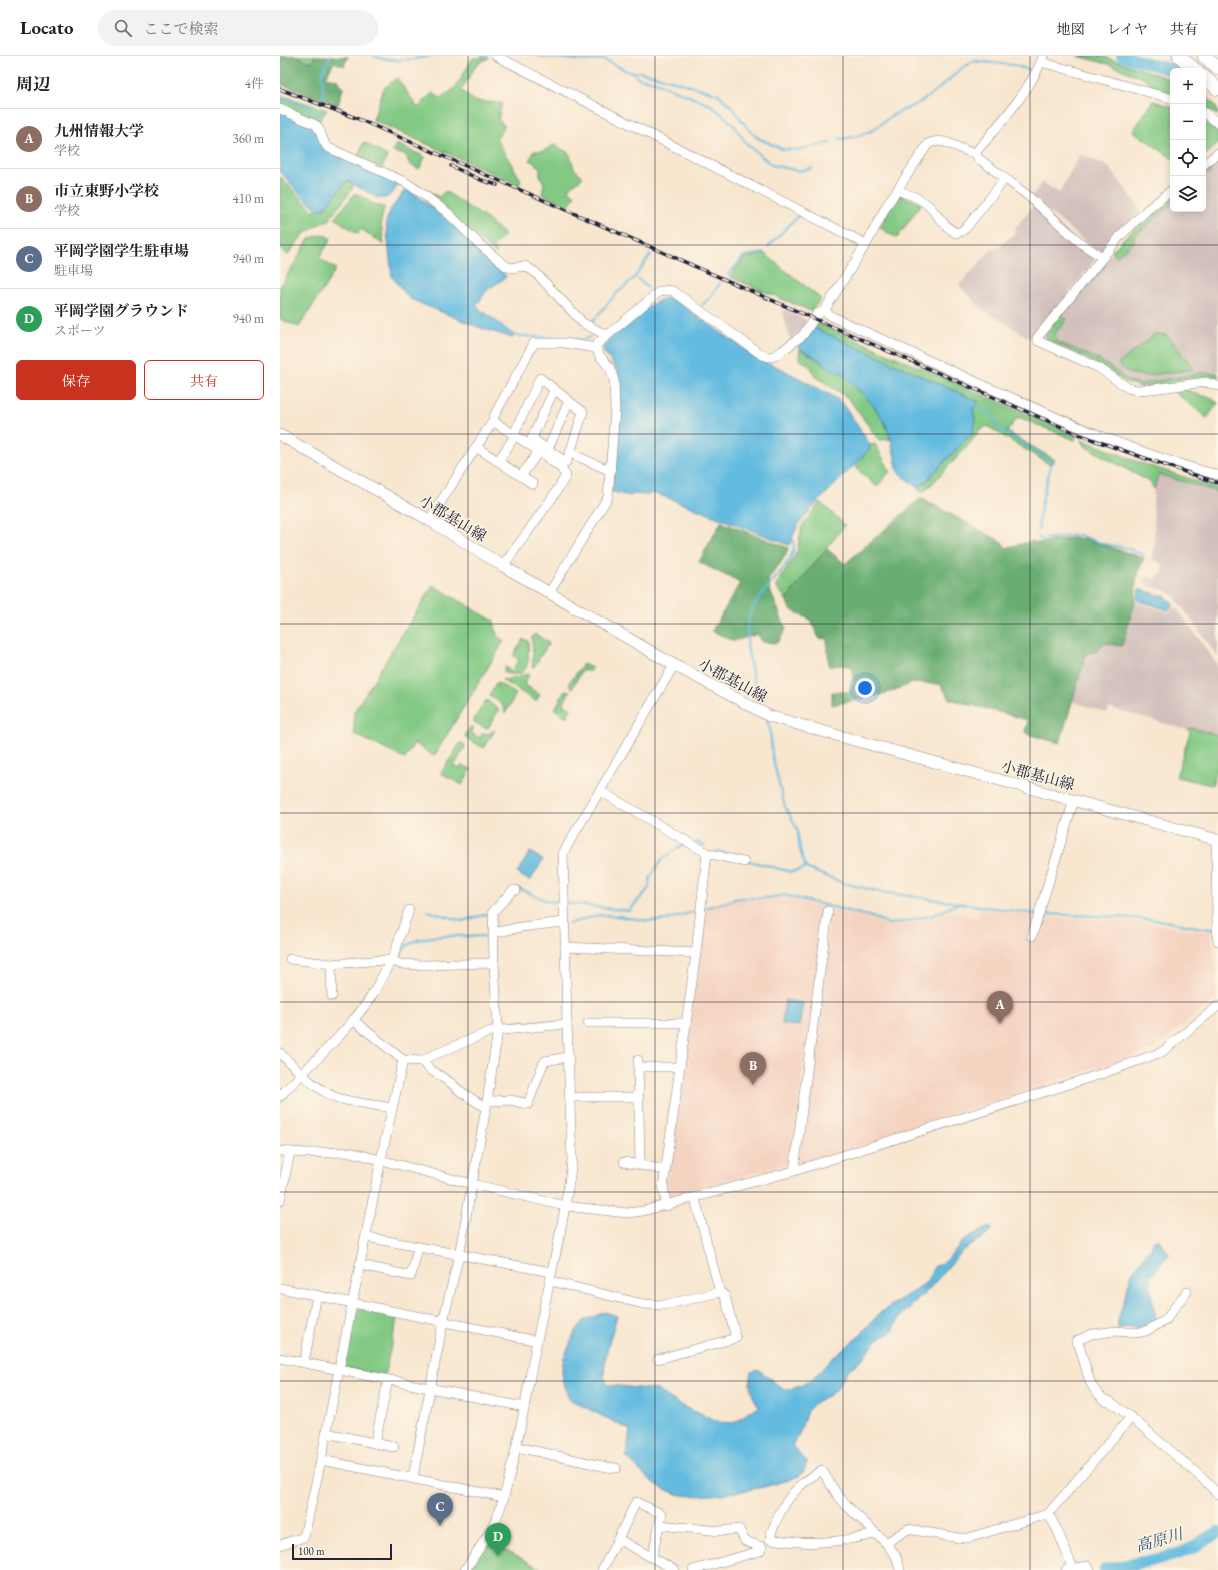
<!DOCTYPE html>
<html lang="ja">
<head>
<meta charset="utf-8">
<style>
	body { margin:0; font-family:"EB Garamond","Noto Serif JP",serif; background:#f2f2f2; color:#222 }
	.controls { position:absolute; right:12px; top:12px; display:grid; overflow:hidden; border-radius:6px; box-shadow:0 2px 10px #0003 }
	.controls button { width:36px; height:36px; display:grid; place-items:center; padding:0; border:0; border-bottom:1px solid #e0e0e0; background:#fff; color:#222; font:20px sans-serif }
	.scale { position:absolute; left:12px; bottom:10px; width:100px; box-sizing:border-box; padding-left:4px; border:2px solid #22223b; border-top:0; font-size:11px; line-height:14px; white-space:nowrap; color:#22223b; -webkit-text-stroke:3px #fcf5e5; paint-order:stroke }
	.you { position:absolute; left:585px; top:632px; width:14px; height:14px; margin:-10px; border:3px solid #fff; border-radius:50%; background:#1a73e8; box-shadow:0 0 0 6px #1a73e833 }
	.badge { display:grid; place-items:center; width:26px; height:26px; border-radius:50%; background:#c8321e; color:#fff; font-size:13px; font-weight:700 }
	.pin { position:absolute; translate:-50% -33px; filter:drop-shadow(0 1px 2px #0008) }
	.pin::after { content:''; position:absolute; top:21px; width:14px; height:12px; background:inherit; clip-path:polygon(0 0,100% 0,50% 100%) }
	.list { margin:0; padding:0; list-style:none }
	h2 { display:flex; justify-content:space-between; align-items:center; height:52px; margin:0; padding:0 16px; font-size:17px }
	h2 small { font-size:13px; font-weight:400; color:#767676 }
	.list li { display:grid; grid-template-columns:26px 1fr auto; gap:12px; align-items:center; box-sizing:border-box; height:60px; padding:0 16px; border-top:1px solid #e0e0e0 }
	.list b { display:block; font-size:15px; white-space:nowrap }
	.list p { margin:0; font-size:13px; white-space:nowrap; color:#767676 }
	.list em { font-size:13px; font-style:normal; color:#767676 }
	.actions { display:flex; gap:8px; padding:12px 16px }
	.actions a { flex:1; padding:9px 0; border:1px solid #c8321e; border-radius:6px; text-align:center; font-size:14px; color:#c8321e }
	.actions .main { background:#c8321e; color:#fff }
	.icon { flex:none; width:22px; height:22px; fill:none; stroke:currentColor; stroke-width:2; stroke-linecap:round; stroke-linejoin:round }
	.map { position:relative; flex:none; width:938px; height:1514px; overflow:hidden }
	header { display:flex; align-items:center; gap:24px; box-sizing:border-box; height:56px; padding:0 20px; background:#fff; border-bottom:1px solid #e0e0e0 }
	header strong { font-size:19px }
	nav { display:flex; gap:22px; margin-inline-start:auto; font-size:14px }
	.search { width:280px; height:36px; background:#f2f2f2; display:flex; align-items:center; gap:10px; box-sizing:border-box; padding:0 14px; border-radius:22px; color:#767676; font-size:15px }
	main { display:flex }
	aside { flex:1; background:#fff }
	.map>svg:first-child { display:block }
	.built { fill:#f5d3c1 }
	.industrial { fill:#d1c0bc }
	.green { fill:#82c984; stroke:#527660 }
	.forest { fill:#69ad72; stroke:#466856 }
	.water { fill:#63bbe0; stroke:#426e8e }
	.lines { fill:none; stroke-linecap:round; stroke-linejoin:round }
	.stream { stroke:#63bbe0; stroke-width:2 }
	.river { stroke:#63bbe0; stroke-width:12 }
	.minor-casing { stroke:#8d8485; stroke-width:10 }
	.major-casing { stroke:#8d8485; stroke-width:12 }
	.highway-casing { stroke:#8d8485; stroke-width:14 }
	.minor { stroke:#fff; stroke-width:9 }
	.major { stroke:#fff; stroke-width:11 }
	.highway { stroke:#fff; stroke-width:13 }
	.rail-casing { stroke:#22223b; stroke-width:3.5 }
	.rail { stroke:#fcf5e5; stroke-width:2; stroke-dasharray:6; stroke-linecap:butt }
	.grid { fill:none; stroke:#22223b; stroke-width:1; stroke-opacity:0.55 }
	.labels { text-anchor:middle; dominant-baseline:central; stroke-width:3; stroke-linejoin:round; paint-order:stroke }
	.street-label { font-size:15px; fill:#22223b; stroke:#fcf5e5 }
	.water-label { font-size:16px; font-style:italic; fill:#395875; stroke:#fcf5e5 }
</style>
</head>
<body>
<header>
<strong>Locato</strong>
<div class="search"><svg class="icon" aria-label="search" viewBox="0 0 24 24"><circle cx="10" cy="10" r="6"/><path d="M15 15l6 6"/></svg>ここで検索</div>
<nav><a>地図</a><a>レイヤ</a><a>共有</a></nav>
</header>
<main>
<aside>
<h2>周辺<small>4件</small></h2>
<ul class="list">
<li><span class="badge" style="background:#8d6e63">A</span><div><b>九州情報大学</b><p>学校</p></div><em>360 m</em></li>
<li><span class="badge" style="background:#8d6e63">B</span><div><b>市立東野小学校</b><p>学校</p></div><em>410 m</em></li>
<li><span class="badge" style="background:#5c6f8a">C</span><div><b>平岡学園学生駐車場</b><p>駐車場</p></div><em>940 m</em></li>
<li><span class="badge" style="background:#2e9e5b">D</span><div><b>平岡学園グラウンド</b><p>スポーツ</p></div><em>940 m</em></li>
</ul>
<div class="actions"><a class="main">保存</a><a>共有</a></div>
</aside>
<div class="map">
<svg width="938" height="1514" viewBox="0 0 938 1514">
	<rect width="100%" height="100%" fill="#fcf5e5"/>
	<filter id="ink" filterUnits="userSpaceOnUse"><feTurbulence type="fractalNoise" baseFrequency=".025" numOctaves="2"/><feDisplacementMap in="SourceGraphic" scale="8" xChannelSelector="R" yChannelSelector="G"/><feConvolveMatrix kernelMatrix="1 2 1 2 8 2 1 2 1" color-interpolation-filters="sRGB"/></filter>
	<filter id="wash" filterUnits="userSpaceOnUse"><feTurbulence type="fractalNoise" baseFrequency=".012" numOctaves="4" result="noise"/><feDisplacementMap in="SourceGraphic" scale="16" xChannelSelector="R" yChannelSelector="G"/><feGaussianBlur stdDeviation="0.9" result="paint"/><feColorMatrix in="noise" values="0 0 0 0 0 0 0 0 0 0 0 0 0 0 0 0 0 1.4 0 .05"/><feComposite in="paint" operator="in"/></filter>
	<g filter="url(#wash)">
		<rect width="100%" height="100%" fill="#f8e6cf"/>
		<g class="built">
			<polygon points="504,841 545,851 511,1105 506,1108 389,1140 386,1133 425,854 456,844 490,844"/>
			<polygon points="551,853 590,862 605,869 623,869 654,862 671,855 697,863 700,853 788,863 847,864 931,876 937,931 935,943 873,993 561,1096 521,1107 518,1105"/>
		</g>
		<g class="industrial">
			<polygon points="800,98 830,112 861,154 838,177 820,198 751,141 762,126 779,137"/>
			<polygon points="938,103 938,328 860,331 821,310 765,283 764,279 843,183 873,157 893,140 893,153 923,153 923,116"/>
			<polygon points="755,148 817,202 753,281 749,282 714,260 702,254 679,229 698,209 711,193 715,193 735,178 735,172"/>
			<polygon points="506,254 527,265 523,272 510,283 502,255"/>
			<polygon points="878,418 938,436 938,601 895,541 889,536 863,527 866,520 874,522 883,517 884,510 879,506 872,504 875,487 873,446 874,433"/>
			<polygon points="855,546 889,556 896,551 938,610 938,679 911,672 908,674 829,652 827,657 791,645 806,598 818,595 823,587 842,590"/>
		</g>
		<g class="green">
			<polygon points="20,0 35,0 32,6 22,4"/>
			<polygon points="797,0 821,0 893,24 893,38 873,31 868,24 828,8"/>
			<polygon points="193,2 209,2 197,8 181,34 194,45 222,47 218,64 225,70 216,83 241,124 239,129 93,64 104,32 117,22 138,52 152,37 161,42 175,32"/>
			<polygon points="923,37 936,50 938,59 923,51"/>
			<polygon points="0,39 47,54 38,67 0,51"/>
			<polygon points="873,45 893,51 893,103 853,75"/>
			<polygon points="923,65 938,75 938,88 923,101"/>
			<polygon points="84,86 107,100 102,112 77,101"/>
			<polygon points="116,88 145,101 139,113 130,109 126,99 113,96"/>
			<polygon points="274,89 289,97 294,112 303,121 288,133 295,140 288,150 262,138 264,127 260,120 260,111 250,104 254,95 263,95"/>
			<polygon points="938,103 938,107 930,114 931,116 923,122 923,116"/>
			<polygon points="0,121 35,156 37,152 41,154 45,151 65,127 68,125 72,127 73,132 48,165 44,165 24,178 7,200 0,193"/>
			<polygon points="134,128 159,141 165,135 208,164 225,179 213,191 216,198"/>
			<polygon points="75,137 96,149 104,151 101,166 104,189 81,173 78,178 55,162"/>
			<polygon points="620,139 641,148 617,182 600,172 616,140"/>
			<polygon points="893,140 893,147 853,181 855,185 836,201 832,196 843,183"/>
			<polygon points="43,178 51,183 39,202 56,213 19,271 0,263 0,231 29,183"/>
			<polygon points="485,198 541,243 531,255 450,221 464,202"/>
			<polygon points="824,206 826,209 782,259 787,264 775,277 777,286 820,304 849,325 860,328 922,317 938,318 938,328 860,331 845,326 821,310 765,283 764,279"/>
			<path d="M535,266l261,113 -1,5 -57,-23 -11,15 48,28 -6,4 -62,-38 -7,4 -13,17 -44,46 -7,-6 8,-3 49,-52c0,-3 2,-7 2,-10 0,-10 -6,-11 4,-20l-167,-75z"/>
			<polygon points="875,278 887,279 914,313 866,320 849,317 838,308"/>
			<path d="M520,293c12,6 21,14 32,20 3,3 8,3 11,6 22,15 39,39 48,64l-12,1 -31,-42 -34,-23 -3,-8 -12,-8z"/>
			<polygon points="903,332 921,340 928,340 938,347 927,362 891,333"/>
			<polygon points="801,383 861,407 938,432 938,436 878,418 874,433 870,426 806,391"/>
			<polygon points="595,388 610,415 597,431 577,413 575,408 589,394 590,389"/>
			<polygon points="540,446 565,469 506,543 496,530 517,496 522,470"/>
			<polygon points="153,529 214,565 217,580 224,585 154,700 134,687 125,703 74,678 74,656"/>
			<polygon points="255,578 269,587 254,611 252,611 253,601 252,581"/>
			<path d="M243,583l5,2c1,17 3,40 -23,32l-1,-2 1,-4 7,4 7,-12 -6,-3z"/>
			<polygon points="303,608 312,612 310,616 303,613 292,632 289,627"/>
			<polygon points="247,618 249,619 244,628 260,639 256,645 222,624 236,622"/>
			<path d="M218,627l18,11 -11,20c-1,-11 -8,-13 -16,-18l7,-12z"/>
			<polygon points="286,635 290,635 283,648 291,653 286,661 275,653 284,636"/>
			<polygon points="205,645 208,645 219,654 208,672 205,672 194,666 194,664"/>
			<polygon points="190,671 193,671 191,677 199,682 203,677 208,678 215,674 204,692 186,682 185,679"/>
			<polygon points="911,672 938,679 938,710 932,729 896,721 910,676 908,674"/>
			<polygon points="180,687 184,688 185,691 174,710 180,713 182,709 191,713 182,729 161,717"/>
			<polygon points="77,1250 118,1259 104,1321 62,1310 75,1253"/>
			<polygon points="206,1486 212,1486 263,1514 189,1514"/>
		</g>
		<g class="forest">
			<polygon points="0,0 20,0 22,4 32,6 35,0 68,1 64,10 54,6 46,21 58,24 63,32 58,49 0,28"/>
			<polygon points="641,442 722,486 726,492 752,485 757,487 792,482 805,483 864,502 856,524 855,546 842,590 823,587 818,595 806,598 780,687 747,678 745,676 748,664 670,643 660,628 633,627 607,637 552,649 552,636 571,636 574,626 573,612 565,609 549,610 547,583 539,582 531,564 510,553 506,543 547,493 565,508"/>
			<polygon points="441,466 508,492 506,499 488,524 490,534 506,573 497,587 482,586 478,578 454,585 432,575 460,527 419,506"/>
		</g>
		<g class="water">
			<path d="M0,55l36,17 7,20 76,36c-6,8 -10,16 -21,14l-30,-17 -3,2 -20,24 -4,3c-16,-7 -29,-26 -41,-38z"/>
			<polygon points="126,133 131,135 163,160 220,213 226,221 207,234 196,250 234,279 233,282 198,271 130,243 112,221 106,166 111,153"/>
			<path d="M386,242l7,1 87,61 22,9 52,28 10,8 26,40 -1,5 -57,58 -14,17 -9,20 -129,-50 -9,-2 -4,2 -15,-1 -1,2 -19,-4 6,-70 1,-37 -2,-15 -13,-18 -1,-5c10,-16 45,-44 63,-49z"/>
			<path d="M532,271l167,75c-10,8 -4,10 -4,20 0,3 -2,7 -2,10l-53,55h-4l-18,-15 -7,-33 -5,-14 -11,-18 -32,-33 -10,-4 -21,-15 -12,-6 -3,-5z"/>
			<polygon points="859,533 884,540 893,547 892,552 889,554 857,544"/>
			<polygon points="250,796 263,804 250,825 237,817"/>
			<polygon points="505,944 523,947 519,970 502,968"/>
			<path d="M709,1171l3,2 -4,5 -25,16 -35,40 -29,28 -5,11 -5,5 -11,5 -15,19 -16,13 -11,19 -7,5 -13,7 -9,9 -9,26 -6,9 15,16c-1,5 -3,10 -7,13 -21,12 -104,27 -126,18 -20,-7 -34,-22 -48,-36l4,-27 -61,-31 -6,-16 -1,-14 2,-11 10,-24 9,-13 22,-9 12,4c-4,14 -20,59 -9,69l49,5 25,16 36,16 16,1 11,-7 3,-4 8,-3 3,-3c-8,-10 -11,-22 -8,-34l8,-2 25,20 14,-3 15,-8 20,-22 24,-19 23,-25 47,-31 7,-15 12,-6 16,-19 8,-6z"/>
			<polygon points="875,1184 879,1184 889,1198 871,1220 870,1232 876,1262 876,1266 856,1272 851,1271 838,1272 838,1265 852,1217 868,1196"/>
		</g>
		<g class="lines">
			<g class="stream">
				<path d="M94,0c19,7 36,4 56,0"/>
				<polyline points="201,0 207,0"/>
				<polyline points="257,0 309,5 318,3 325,4 349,16 360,16 373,19 438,38 452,51 469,74 478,82 502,93 517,94 551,87"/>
				<polyline points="353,16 358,22 375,26 431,49 452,67 467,88 492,109 519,115 532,112"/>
				<polyline points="0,41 24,50 37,58 41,57 42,54"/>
				<polyline points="44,43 42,17 50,0"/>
				<polyline points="559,83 575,81 593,74 611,60 641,46 656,35 682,12 694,5 733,9 750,14"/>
				<polyline points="488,191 520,158"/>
				<polyline points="448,219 464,200 484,197"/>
				<polyline points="358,223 368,232"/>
				<polyline points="422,249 430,242 440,227"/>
				<polyline points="312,266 335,239 355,221 371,198"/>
				<polyline points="232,279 281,283"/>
				<polyline points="288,283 301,284 310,281"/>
				<path d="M694,347l16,10 10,16 52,33c-7,23 -12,44 -14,68"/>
				<polyline points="758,481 760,483 798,479 824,488 846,492 864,499"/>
				<path d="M482,651c-8,-21 -20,-68 -13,-90 6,-22 41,-48 45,-69 0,-3 -1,-6 -1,-9l-2,-2"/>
				<polyline points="486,663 490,672 492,699 499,728 505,751 517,772 520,794 526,812"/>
				<polyline points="416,787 419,786 424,790"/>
				<polyline points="437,795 448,798"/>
				<polyline points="466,804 511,816 526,812 563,827 601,836 756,858"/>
				<polyline points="238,832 267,845 281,846"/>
				<polyline points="287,847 349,855 369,832 370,822 382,803 402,789 406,788"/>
				<polyline points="425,852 459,842 489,842 504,839 592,861 609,868 624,866 654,859 679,847"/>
				<polyline points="148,855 182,865 210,857"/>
				<polyline points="762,858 839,861 877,864 935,874"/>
				<polyline points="288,868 319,859 337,860 368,865 387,864 419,854"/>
				<path d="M117,904c3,-5 6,-11 11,-15 16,-14 62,-7 83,-9"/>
				<polyline points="108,920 115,908"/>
				<polyline points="0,1047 23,1023"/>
			</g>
			<g class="river">
				<polyline points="842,0 896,15"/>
				<path d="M825,1514c29,-8 62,-9 89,-23 8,-5 16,-10 24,-15"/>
			</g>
		</g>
	</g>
	<g filter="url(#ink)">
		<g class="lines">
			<defs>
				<g id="minor">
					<polyline points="216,0 586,188"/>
					<polyline points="763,0 761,6 893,43"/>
					<path d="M0,53l36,16c7,7 5,18 13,23l76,34 19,13 24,18 31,31 27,22 5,2 14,-2 10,6 48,51 23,12"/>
					<polyline points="923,56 938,67"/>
					<polyline points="695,97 698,102 747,139 802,188 822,201"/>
					<path d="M695,97c22,-26 53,-60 66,-91"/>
					<polyline points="923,109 938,97"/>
					<polyline points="893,133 867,154 841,179 757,282 758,285 819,312 848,332 857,334 872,333 926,326 938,330"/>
					<path d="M617,134c10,4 24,8 32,16 9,9 14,20 27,27l4,-1 6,-4 39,-49"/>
					<path d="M544,255l9,6c51,23 101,46 152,69 76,34 152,68 233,89"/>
					<polyline points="213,365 257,394 261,389 286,406 290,397 331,415"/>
					<polyline points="234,378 260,322 303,356 290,397"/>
					<polyline points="261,389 252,382 274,334"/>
					<polyline points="196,391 253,428"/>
					<polyline points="268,393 289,345"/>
					<polyline points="218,405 235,380"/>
					<polyline points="241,420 259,395"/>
					<polyline points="149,464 213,365 214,360 254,287 285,287 316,292"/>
					<polyline points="223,510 272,442 286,420 281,412 257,394"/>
					<path d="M269,537l59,-96 7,-87 -1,-30 -4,-12 -10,-12 -4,-8 1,-4 62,-52 8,-2 6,1 89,64 7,2 6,-1 7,-5 21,-16 14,-21 7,-3 44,-70 19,-36 41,-61c17,-9 30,7 47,9"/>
					<polyline points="320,735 427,797 464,806"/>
					<polyline points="936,783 937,873"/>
					<polyline points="213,877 241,871 284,866"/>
					<polyline points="937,877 938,885"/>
					<polyline points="752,880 794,744"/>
					<polyline points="285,891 416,897"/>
					<polyline points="10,903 51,908 104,904 112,904 120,908 143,909 214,907 218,974 206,1052 179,1199 163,1266 133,1421"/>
					<polyline points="214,907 213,856 233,834 236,834"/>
					<polyline points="51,908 52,940"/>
					<polyline points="308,967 406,967"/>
					<path d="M0,997c16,16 39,40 61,46 16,4 34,6 51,9"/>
					<polyline points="123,1004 142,1005 151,1000 211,975 287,968"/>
					<polyline points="358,1004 360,1108"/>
					<polyline points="142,1005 151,1014 171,1027 180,1035 206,1052"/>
					<polyline points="358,1011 400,1011"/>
					<path d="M0,1040c29,-30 65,-62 89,-96 9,-13 14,-28 23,-40l17,-50"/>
					<polyline points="290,1041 359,1041"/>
					<polyline points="207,1044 213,1045 230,1044 248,1048 263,1008 265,1005 288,1001"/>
					<polyline points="0,1095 26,1097 70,1096 192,1128 285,1150 347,1157 363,1155 514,1115 821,1018 882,996 938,950"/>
					<polyline points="344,1106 386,1114"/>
					<polyline points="514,1115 548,855"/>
					<polyline points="0,1145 10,1096"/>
					<polyline points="387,1150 383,1132 416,897 427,797"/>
					<polyline points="86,1181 271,1216"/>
					<polyline points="81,1209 131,1220 138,1192"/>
					<polyline points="270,1225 363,1248 384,1249 440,1236"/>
					<polyline points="0,1232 257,1285"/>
					<polyline points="907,1236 897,1248 886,1264 866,1275 855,1277 837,1275 812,1278 796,1285 799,1289 810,1326 814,1333 824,1344 829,1345 851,1361 922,1422 938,1438"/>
					<polyline points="0,1302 244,1351"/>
					<polyline points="378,1303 456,1282 445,1240 440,1236 415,1143"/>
					<polyline points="24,1306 37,1239"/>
					<polyline points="46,1377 114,1391"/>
					<polyline points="95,1387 108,1324"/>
					<polyline points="237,1391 327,1411 336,1412"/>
					<polyline points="41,1404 224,1441"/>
					<polyline points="768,1458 777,1473 793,1513"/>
					<polyline points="379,1469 440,1475 459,1473 465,1485 482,1491 480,1495 413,1514"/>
					<path d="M595,1478c-37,9 -68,11 -105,5 0,-6 4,-12 6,-18 12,-26 22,-36 46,-51l14,23 11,13 39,37 10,13 4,14"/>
					<polyline points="338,1483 356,1446 382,1458 372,1501"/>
					<polyline points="606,1487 628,1473 679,1482 688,1482 768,1458 851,1361"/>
					<polyline points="0,1489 24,1481 41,1404 101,1103 123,1004 73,964"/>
					<path d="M185,1514c10,-16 23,-32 30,-49 8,-17 12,-34 16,-52 11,-42 17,-85 26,-128 12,-60 28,-120 35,-181l-5,-136 -4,-171 111,-188"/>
					<polyline points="322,1514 338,1483 395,1514"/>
					<polyline points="786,1514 807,1510 810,1514"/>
				</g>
				<polyline id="major" points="0,379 149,464 223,510 394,609 489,660 563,681 938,784"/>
				<g id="highway">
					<polyline points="899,0 917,15"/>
					<polyline points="924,0 938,12"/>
					<polyline points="923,20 938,33"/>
				</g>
			</defs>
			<use href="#minor" class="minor-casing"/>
			<use href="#major" class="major-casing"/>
			<use href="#highway" class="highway-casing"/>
			<use href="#minor" class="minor"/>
			<use href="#major" class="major"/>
			<use href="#highway" class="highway"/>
			<defs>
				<g id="rail">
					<polyline points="0,33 76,62 800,379 870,404 938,427"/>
					<polyline points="171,110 201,124 217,129"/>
				</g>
			</defs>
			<use href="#rail" class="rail-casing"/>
			<use href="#rail" class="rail"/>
		</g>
	</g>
	<path class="grid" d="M188,0v1514M375,0v1514M563,0v1514M750,0v1514M0,189h938M0,378h938M0,568h938M0,757h938M0,946h938M0,1136h938M0,1325h938"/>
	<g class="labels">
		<g class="street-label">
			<text transform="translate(173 462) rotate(31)">小郡基山線</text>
			<text transform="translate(453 624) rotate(28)">小郡基山線</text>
			<text transform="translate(758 719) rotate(15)">小郡基山線</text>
		</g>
		<g class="water-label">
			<text transform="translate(879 1484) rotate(-16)">高原川</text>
		</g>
	</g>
</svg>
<div class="controls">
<button>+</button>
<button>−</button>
<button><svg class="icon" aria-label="locate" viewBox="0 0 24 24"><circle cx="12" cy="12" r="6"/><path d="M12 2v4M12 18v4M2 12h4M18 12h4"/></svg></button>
<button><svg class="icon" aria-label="layers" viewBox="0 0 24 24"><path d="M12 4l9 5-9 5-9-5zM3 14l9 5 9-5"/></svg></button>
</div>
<div class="scale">100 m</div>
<div class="you"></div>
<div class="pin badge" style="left:720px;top:968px;background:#8d6e63">A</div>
<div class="pin badge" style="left:473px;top:1029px;background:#8d6e63">B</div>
<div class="pin badge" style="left:160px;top:1470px;background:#5c6f8a">C</div>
<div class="pin badge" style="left:218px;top:1500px;background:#2e9e5b">D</div>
</div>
</main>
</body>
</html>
